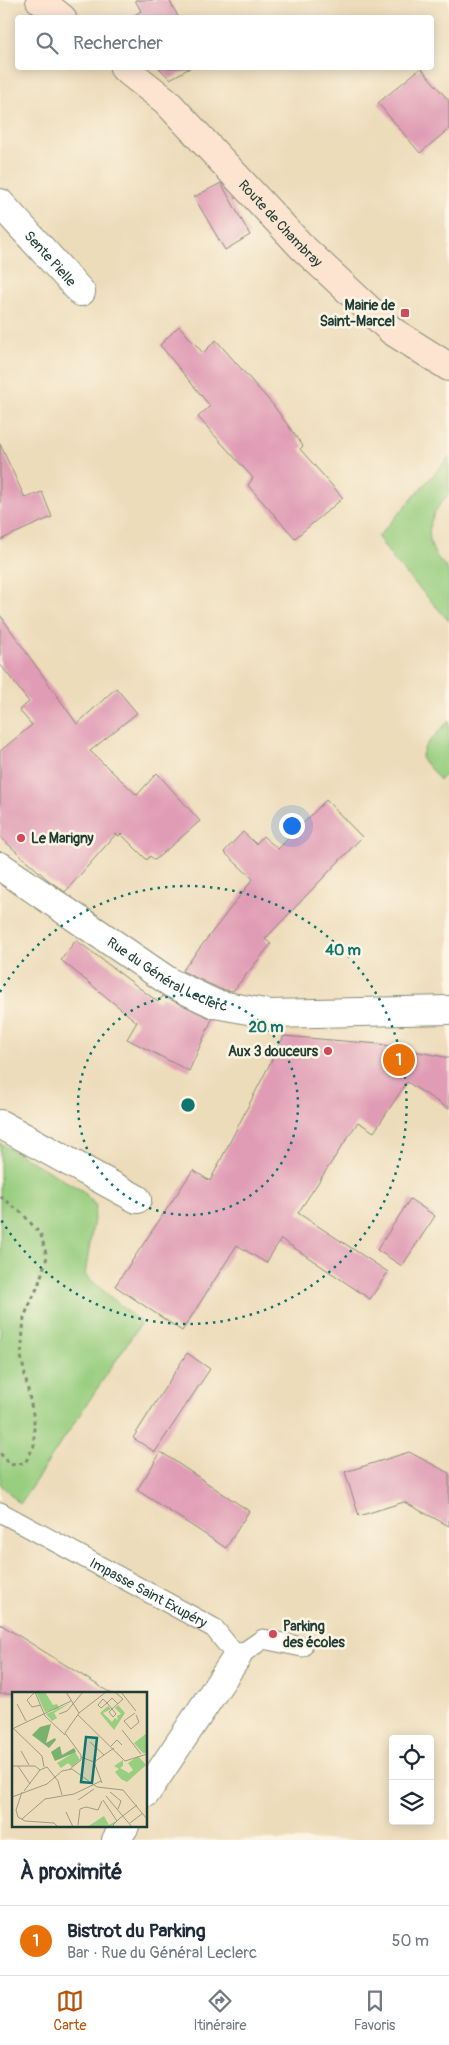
<!DOCTYPE html>
<html lang="fr">
<head>
<meta charset="utf-8">
<style>
	body { margin:0; font-family:Pangolin,sans-serif; background:#f2f2f3; color:#1f2937 }
	.controls { position:absolute; right:15px; bottom:15px; display:grid; overflow:hidden; border-radius:5px; box-shadow:0 2px 12px #0003 }
	.controls button { width:45px; height:45px; display:grid; place-items:center; padding:0; border:0; border-bottom:1px solid #e0e1e3; background:#fff; color:#1f2937; font:25px sans-serif }
	.you { position:absolute; left:291px; top:825px; width:18px; height:18px; margin:-12px; border:4px solid #fff; border-radius:50%; background:#1a73e8; box-shadow:0 0 0 8px #1a73e833 }
	.badge { display:grid; place-items:center; width:32px; height:32px; border-radius:50%; background:#b45309; color:#fff; font-size:16px; font-weight:700 }
	.pin { position:absolute; translate:-50% -50%; border:2px solid #fff; box-shadow:0 1px 5px #0006 }
	.list { margin:0; padding:0; list-style:none }
	h2 { display:flex; justify-content:space-between; align-items:center; height:65px; margin:0; padding:0 20px; font-size:21px }
	h2 small { font-size:16px; font-weight:400; color:#747a83 }
	.list li { display:grid; grid-template-columns:32px 1fr auto; gap:15px; align-items:center; box-sizing:border-box; height:70px; padding:0 20px; border-top:1px solid #e0e1e3 }
	.list b { display:block; font-size:19px; white-space:nowrap }
	.list p { margin:0; font-size:16px; white-space:nowrap; color:#747a83 }
	.list em { font-size:16px; font-style:normal; color:#747a83 }
	.icon { flex:none; width:28px; height:28px; fill:none; stroke:currentColor; stroke-width:2; stroke-linecap:round; stroke-linejoin:round }
	.map { position:relative; flex:none; width:449px; height:1840px; overflow:hidden }
	.search { position:absolute; background:#fff; box-shadow:0 2px 12px #0003; left:15px; right:15px; top:15px; height:55px; display:flex; align-items:center; gap:12px; box-sizing:border-box; padding:0 18px; border-radius:5px; color:#747a83; font-size:19px }
	.sheet { height:135px; background:#fff }
	nav { display:flex; justify-content:space-around; align-items:center; box-sizing:border-box; height:70px; border-top:1px solid #e0e1e3; background:#fff; font-size:14px; color:#747a83 }
	nav a { display:grid; justify-items:center; gap:2px }
	nav .on { color:#b45309 }
	.map>svg:first-child { display:block }
	.green { fill:#98ce7f; stroke:#5c865a }
	.building { fill:#e09cb5 }
	.lines { fill:none; stroke-linecap:round; stroke-linejoin:round }
	.lane-casing { stroke:#868c77; stroke-width:21 }
	.street-casing { stroke:#868c77; stroke-width:30 }
	.secondary-casing { stroke:#868c77; stroke-width:30 }
	.path { stroke:#868c77; stroke-width:3; stroke-dasharray:4 4; stroke-linecap:butt }
	.lane { stroke:#fff; stroke-width:19 }
	.street { stroke:#fff; stroke-width:28 }
	.secondary { stroke:#fde4d1; stroke-width:28 }
	.ring { fill:none; stroke:#0f766e; stroke-width:2.5; stroke-dasharray:2.5 5 }
	.poi-dot { fill:#d1495b; stroke:#fcf5e5; stroke-width:2 }
	.labels { text-anchor:middle; dominant-baseline:central; stroke-width:5; stroke-linejoin:round; paint-order:stroke }
	.street-label { font-size:14px; fill:#1f3d34; stroke:#fcf5e5 }
	.poi-label { font-size:14px; font-weight:bold; fill:#1f3d34; stroke:#fcf5e5; text-anchor:end }
	.inset-road { fill:none; stroke:#9b9c84; stroke-width:1 }
	.view { fill:#0f766e; fill-opacity:0.15; stroke:#0f766e; stroke-width:2.5 }
	.inset-edge { fill:none; stroke:#1f3d34; stroke-width:2.5 }
	.centre { fill:#0f766e; stroke:#fcf5e5; stroke-width:2.5 }
	.ring-label { font-size:15px; text-anchor:middle; font-weight:bold; fill:#0f766e; stroke:#fcf5e5; stroke-width:5; stroke-linejoin:round; paint-order:stroke }
</style>
</head>
<body>
<div class="map">
<svg width="449" height="1840" viewBox="0 0 449 1840">
	<rect width="100%" height="100%" fill="#fcf5e5"/>
	<filter id="ink" filterUnits="userSpaceOnUse"><feTurbulence type="fractalNoise" baseFrequency=".02" numOctaves="2"/><feDisplacementMap in="SourceGraphic" scale="10" xChannelSelector="R" yChannelSelector="G"/><feConvolveMatrix kernelMatrix="1 2 1 2 8 2 1 2 1" color-interpolation-filters="sRGB"/></filter>
	<filter id="wash" filterUnits="userSpaceOnUse"><feTurbulence type="fractalNoise" baseFrequency=".0096" numOctaves="4" result="noise"/><feDisplacementMap in="SourceGraphic" scale="20" xChannelSelector="R" yChannelSelector="G"/><feGaussianBlur stdDeviation="1.12" result="paint"/><feColorMatrix in="noise" values="0 0 0 0 0 0 0 0 0 0 0 0 0 0 0 0 0 1.4 0 .05"/><feComposite in="paint" operator="in"/></filter>
	<g filter="url(#wash)">
		<rect width="100%" height="100%" fill="#eddcba"/>
		<g class="green">
			<path d="M449,457v37c-18,18 -27,40 -12,63 4,5 10,11 12,16 0,10 0,36 0,48l-56,-62 -15,-22z"/>
			<polygon points="449,721 449,771 440,780 421,758 425,746"/>
			<polygon points="0,1143 83,1191 96,1206 85,1275 141,1323 20,1504 0,1484"/>
		</g>
		<g id="blocks">
			<g class="building">
				<polygon points="135,0 169,0 179,18 130,18 141,11"/>
				<polygon points="159,68 190,68 170,79"/>
				<polygon points="421,68 449,101 449,129 420,153 378,103"/>
				<polygon points="221,183 250,235 225,250 194,197"/>
				<polygon points="179,326 203,353 216,340 273,405 303,446 300,449 343,498 295,538 251,489 248,485 253,478 198,417 210,406 160,345"/>
				<polygon points="0,444 25,498 42,492 52,517 0,540"/>
				<polygon points="0,615 77,724 116,688 137,713 90,751 137,795 157,773 200,821 155,860 150,856 147,860 121,834 119,836 116,834 65,892 47,879 0,837 0,751 32,725 19,710 29,702 0,664"/>
				<polygon points="326,800 362,837 265,939 271,944 233,991 220,989 182,971 253,879 224,852 243,832 256,844 263,836 278,849"/>
				<polygon points="76,940 158,1002 163,996 212,1019 189,1071 127,1039 137,1022 61,960"/>
				<polygon points="284,1036 379,1044 449,1058 449,1109 407,1082 374,1132 358,1122 298,1213 388,1272 370,1299 281,1239 266,1263 237,1245 182,1331 115,1286 193,1170 210,1181"/>
				<polygon points="410,1199 435,1216 402,1266 377,1250"/>
				<polygon points="187,1353 210,1369 155,1452 133,1438"/>
				<polygon points="161,1452 249,1511 226,1548 137,1490"/>
				<polygon points="409,1452 449,1473 449,1526 404,1502 359,1516 345,1472"/>
				<polygon points="0,1624 112,1694 0,1694"/>
			</g>
		</g>
	</g>
	<g filter="url(#ink)">
		<use href="#blocks" fill-opacity="0" stroke="#868c77" stroke-width="1"/>
		<g class="lines">
			<defs>
				<g id="lane">
					<path id="s1" d="M0,1512l214,116 23,29 26,-18 39,8"/>
				</g>
				<g id="street">
					<path id="s2" d="M0,203l81,89"/>
					<path id="s3" d="M0,866l171,117 44,21 55,10 179,-4"/>
					<polyline points="0,1124 137,1199"/>
					<polyline points="146,1793 237,1657"/>
					<polyline points="116,1840 125,1826"/>
				</g>
				<g id="secondary">
					<polyline points="40,0 62,18"/>
					<path id="s4" d="M124,68l42,33 136,146 90,84 57,36"/>
				</g>
			</defs>
			<use href="#lane" class="lane-casing"/>
			<use href="#street" class="street-casing"/>
			<use href="#secondary" class="secondary-casing"/>
			<polyline class="path" points="0,1196 23,1214 41,1235 47,1257 38,1286 24,1317 21,1356 34,1419 34,1446 25,1463 10,1465 0,1453"/>
			<use href="#lane" class="lane"/>
			<use href="#street" class="street"/>
			<use href="#secondary" class="secondary"/>
		</g>
	</g>
	<g class="ring">
		<circle cx="188" cy="1105" r="110"/>
		<path d="M0 992A219 219 0 1 1 0 1218"/>
	</g>
	<g class="poi-dot">
		<rect x="400" y="308" width="10" height="10" rx="2.5"/>
		<circle cx="21" cy="838" r="5"/>
		<circle cx="328" cy="1051" r="5"/>
		<circle cx="273" cy="1634" r="5"/>
	</g>
	<g class="labels">
		<g class="street-label">
			<text stroke="none"><textPath href="#s4" startOffset="221">Route de Chambray</textPath></text>
			<text stroke="none"><textPath href="#s2" startOffset="75">Sente Pielle</textPath></text>
			<text stroke="none"><textPath href="#s3" startOffset="200">Rue du Général Leclerc</textPath></text>
			<text stroke="none"><textPath href="#s1" startOffset="169">Impasse Saint Exupéry</textPath></text>
		</g>
		<g class="poi-label">
			<text x="395" y="305">Mairie de<tspan x="395" dy="16">Saint-Marcel</tspan></text>
			<text x="31" y="838" text-anchor="start">Le Marigny</text>
			<text x="318" y="1051">Aux 3 douceurs</text>
			<text x="283" y="1626" text-anchor="start">Parking<tspan x="283" dy="16">des écoles</tspan></text>
		</g>
	</g>
	<g transform="translate(12 1692)">
		<rect width="135" height="135" fill="#eddcba"/>
		<path d="M24,0h9l8,13 4,-1 2,4 11,-5 -16,10 3,5 -5,3 -6,-7 12,-5 -13,3zM106,13l7,8 -11,17 -14,-17 8,-7 3,3 -8,4 9,9 3,-4 3,2 -1,-4 4,-2 -6,-6zM135,41v20h-4l-9,-10zM63,60l5,8 -8,7 -4,-4 -7,5 -4,-5zM126,64l8,9 -19,17 -6,-3 -6,-7 4,-3 -5,-3 9,-6v6l-3,2 9,5 4,-3 -5,-7zM92,124l5,9 7,-4 -2,3 -3,3h-24z" fill="#98ce7f"/>
		<path d="M39,32l-5,19 9,-5 1,2 -7,8 -17,-13 8,-8zM48,54l2,9 12,-7 2,4 -21,9 -4,-9z" fill="#7ab16e"/>
		<path class="inset-road" d="M23,0l10,24 20,19M23,0l-8,8 5,7 9,-2M54,0l13,21M109,0l15,19M104,1l7,6 -11,10 -3,3 4,5 3,-3 -4,-5 -5,-6 -4,-4 -5,6 3,3 6,-5 5,-5 6,6M5,12l9,17M123,21l-11,8 7,8 8,-7 -3,-7M47,22l8,-3 16,-19M66,23l47,46 22,-7M1,36l29,28 2,11M2,36l57,-27M110,38l19,24M78,50l14,13M99,54l6,-6 5,5M9,59l8,14M69,63l-16,-22 14,-20 27,-21M69,65l13,5 8,21M82,70l20,-14M0,74h23l5,4 7,-3 11,14 4,14M6,74l12,18M58,77l11,-9v-5M12,99l16,-21M10,100l-6,18 2,7 7,4 29,2 4,4M98,100l11,9 -3,8M94,104l26,31M0,105l35,-13 15,-13 10,-2 25,18 26,3 24,29M66,108l16,-11M91,108l14,21M54,120l7,15M10,127l23,-20 29,-5 27,-13M118,131l13,-10M66,133l2,-16 6,-2 12,3 4,-9M103,135l-2,-2 7,-7 17,-13"/>
		<path class="view" d="M74,45l11,1 -5,45 -11,-1z"/>
		<rect width="135" height="135" class="inset-edge"/>
	</g>
	<circle cx="188" cy="1105" r="8" class="centre"/>
	<g class="ring-label">
		<text x="343" y="955">40 m</text>
		<text x="266" y="1032">20 m</text>
	</g>
</svg>
<div class="controls">
<button><svg class="icon" aria-label="locate" viewBox="0 0 24 24"><circle cx="12" cy="12" r="6"/><path d="M12 2v4M12 18v4M2 12h4M18 12h4"/></svg></button>
<button><svg class="icon" aria-label="layers" viewBox="0 0 24 24"><path d="M12 4l9 5-9 5-9-5zM3 14l9 5 9-5"/></svg></button>
</div>
<div class="you"></div>
<div class="pin badge" style="left:399px;top:1060px;background:#e8710a">1</div>
<div class="search"><svg class="icon" aria-label="search" viewBox="0 0 24 24"><circle cx="10" cy="10" r="6"/><path d="M15 15l6 6"/></svg>Rechercher</div>
</div>
<section class="sheet">
<h2>À proximité<small></small></h2>
<ul class="list">
<li><span class="badge" style="background:#e8710a">1</span><div><b>Bistrot du Parking</b><p>Bar · Rue du Général Leclerc</p></div><em>50 m</em></li>
</ul>
</section>
<nav>
<a class="on"><svg class="icon" aria-label="map" viewBox="0 0 24 24"><path d="M3 6l6-2 6 2 6-2v14l-6 2-6-2-6 2zM9 4v14M15 6v14"/></svg>Carte</a>
<a><svg class="icon" aria-label="directions" viewBox="0 0 24 24"><path d="M12 3l9 9-9 9-9-9zM9 14v-3h6M13 9l2 2-2 2"/></svg>Itinéraire</a>
<a><svg class="icon" aria-label="saved" viewBox="0 0 24 24"><path d="M7 4h10v16l-5-4-5 4z"/></svg>Favoris</a>
</nav>
</body>
</html>
